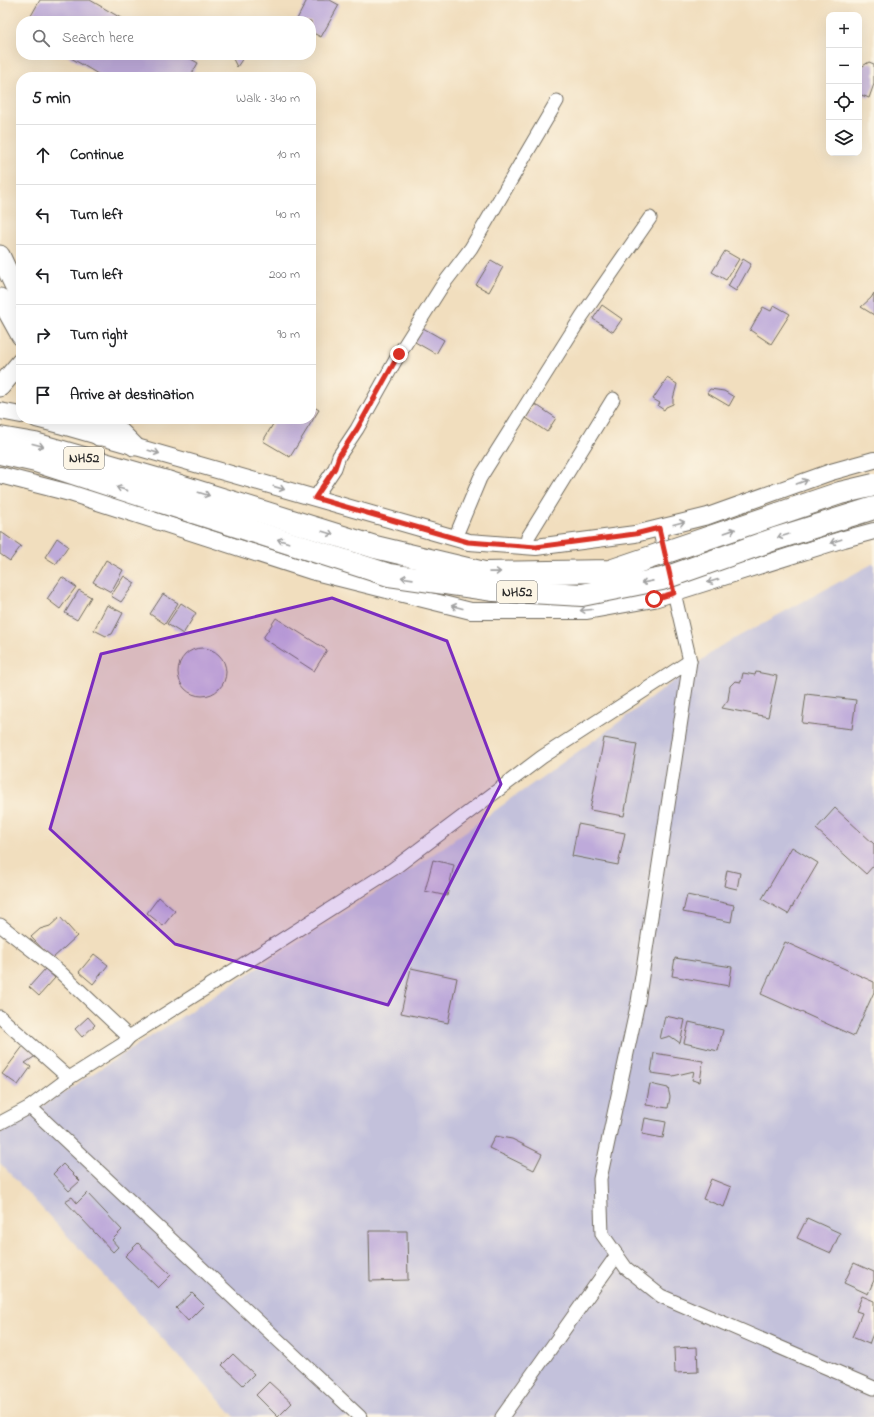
<!DOCTYPE html>
<html lang="en">
<head>
<meta charset="utf-8">
<style>
	body { margin:0; font-family:"Indie Flower",sans-serif; background:#f6f6f6; color:#202124 }
	.controls { position:absolute; right:12px; top:12px; display:grid; overflow:hidden; border-radius:8px; box-shadow:0 4px 16px #0002 }
	.controls button { width:36px; height:36px; display:grid; place-items:center; padding:0; border:0; border-bottom:1px solid #e0e0e0; background:#fff; color:#202124; font:20px sans-serif }
	.stop { position:absolute; width:12px; height:12px; margin:-9px; border:3px solid #d93025; border-radius:50%; background:#fff }
	.stop.end { background:#d93025; border-color:#fff; box-shadow:0 1px 4px #0008 }
	.list { margin:0; padding:0; list-style:none }
	h2 { display:flex; justify-content:space-between; align-items:center; height:52px; margin:0; padding:0 16px; font-size:17px }
	h2 small { font-size:13px; font-weight:400; color:#757577 }
	.list li { display:grid; grid-template-columns:26px 1fr auto; gap:12px; align-items:center; box-sizing:border-box; height:60px; padding:0 16px; border-top:1px solid #e0e0e0 }
	.list b { display:block; font-size:15px; white-space:nowrap }
	.list em { font-size:13px; font-style:normal; color:#757577 }
	.icon { flex:none; width:22px; height:22px; fill:none; stroke:currentColor; stroke-width:2; stroke-linecap:round; stroke-linejoin:round }
	.map { position:relative; flex:none; width:874px; height:1417px; overflow:hidden }
	.search { position:absolute; background:#fff; box-shadow:0 4px 16px #0002; left:16px; top:16px; width:300px; height:44px; display:flex; align-items:center; gap:10px; box-sizing:border-box; padding:0 14px; border-radius:16px; color:#757577; font-size:15px }
	.panel { position:absolute; background:#fff; box-shadow:0 4px 16px #0002; left:16px; top:72px; width:300px; height:352px; border-radius:16px }
	.map>svg:first-child { display:block }
	.industrial { fill:#c3c1db }
	.building { fill:#beaada }
	.lines { fill:none; stroke-linecap:round; stroke-linejoin:round }
	.minor-casing { stroke:#706a5e; stroke-width:15 }
	.tertiary-casing { stroke:#706a5e; stroke-width:18 }
	.secondary-casing { stroke:#706a5e; stroke-width:21 }
	.trunk-casing { stroke:#706a5e; stroke-width:24 }
	.minor { stroke:#fff; stroke-width:13 }
	.tertiary { stroke:#fff; stroke-width:16 }
	.secondary { stroke:#fff; stroke-width:19 }
	.trunk { stroke:#fff; stroke-width:22 }
	.trunk-bridge-casing { stroke:#706a5e; stroke-width:24; stroke-linecap:butt }
	.trunk-bridge { stroke:#fff; stroke-width:22 }
	.oneway { stroke:#a0a0a0 }
	.route { stroke:#d93025; stroke-width:5 }
	.marked { fill:#7b2cbf; fill-opacity:0.2; stroke:#7b2cbf; stroke-width:3; stroke-linejoin:round }
	.labels { text-anchor:middle; dominant-baseline:central; stroke-width:3; stroke-linejoin:round; paint-order:stroke }
	.shield { fill:#fcf5e5; stroke:#6a6863; stroke-width:1 }
	.shield-label { font-size:13px; font-weight:bold; fill:#2b2b2b }
</style>
</head>
<body>
<div class="map">
<svg width="874" height="1417" viewBox="0 0 874 1417">
	<rect width="100%" height="100%" fill="#fcf5e5"/>
	<filter id="ink" filterUnits="userSpaceOnUse"><feTurbulence type="fractalNoise" baseFrequency=".025" numOctaves="2"/><feDisplacementMap in="SourceGraphic" scale="8" xChannelSelector="R" yChannelSelector="G"/><feConvolveMatrix kernelMatrix="1 2 1 2 8 2 1 2 1" color-interpolation-filters="sRGB"/></filter>
	<filter id="wash" filterUnits="userSpaceOnUse"><feTurbulence type="fractalNoise" baseFrequency=".012" numOctaves="4" result="noise"/><feDisplacementMap in="SourceGraphic" scale="16" xChannelSelector="R" yChannelSelector="G"/><feGaussianBlur stdDeviation="0.9" result="paint"/><feColorMatrix in="noise" values="0 0 0 0 0 0 0 0 0 0 0 0 0 0 0 0 0 1.4 0 .05"/><feComposite in="paint" operator="in"/></filter>
	<g filter="url(#wash)">
		<rect width="100%" height="100%" fill="#f1debe"/>
		<polygon class="industrial" points="874,563 874,1417 235,1417 0,1163 0,1133 414,868 607,731 719,647"/>
		<g id="blocks">
			<g class="building">
				<polygon points="40,0 90,0 126,21 28,21"/>
				<polygon points="307,0 330,0 339,5 321,37 311,32 311,21 296,21"/>
				<polygon points="66,55 184,55 198,63 190,77 103,77"/>
				<polygon points="231,55 245,55 237,67"/>
				<polygon points="869,62 874,64 874,84 869,98 859,94 859,73 861,67"/>
				<polygon points="725,251 739,259 726,280 712,272"/>
				<polygon points="743,259 751,264 736,291 728,286"/>
				<polygon points="491,260 503,267 489,292 476,285"/>
				<polygon points="874,293 874,315 861,307 871,298"/>
				<polygon points="602,305 622,319 613,332 593,319"/>
				<polygon points="774,305 790,314 771,344 750,330 763,307 771,311"/>
				<polygon points="423,328 444,340 436,354 415,342"/>
				<polygon points="667,378 677,384 673,399 673,404 666,407 664,410 658,406 660,403 653,399"/>
				<polygon points="710,389 724,391 734,397 729,406 707,393"/>
				<polygon points="535,404 556,418 547,432 526,418"/>
				<polygon points="311,405 319,410 290,457 263,441 276,419 311,419"/>
				<polygon points="1,532 21,546 10,561 0,554 0,534"/>
				<polygon points="57,538 68,546 56,564 45,557"/>
				<polygon points="106,560 123,570 111,592 93,582"/>
				<polygon points="124,576 135,583 121,602 111,596"/>
				<polygon points="62,577 76,587 60,609 47,599"/>
				<polygon points="79,590 91,597 77,620 65,613"/>
				<polygon points="163,594 178,603 165,624 150,614"/>
				<polygon points="181,603 196,613 183,634 167,624"/>
				<polygon points="107,605 123,613 112,634 106,636 94,630"/>
				<polygon points="276,618 327,650 314,671 263,638"/>
				<circle cx="202" cy="672" r="24"/>
				<polygon points="756,672 777,676 768,717 722,708 728,700 730,686 735,681 741,682 743,673 755,675"/>
				<polygon points="806,694 856,700 852,729 802,723"/>
				<polygon points="604,738 637,744 624,816 590,810"/>
				<polygon points="835,808 874,844 874,865 866,874 816,829"/>
				<polygon points="578,824 625,833 618,865 572,856"/>
				<polygon points="792,847 818,863 788,914 762,899"/>
				<polygon points="433,860 454,865 447,896 425,891"/>
				<polygon points="727,870 740,873 737,889 724,886"/>
				<polygon points="687,895 734,905 731,922 683,912"/>
				<polygon points="159,897 175,911 163,926 147,913"/>
				<polygon points="60,917 77,936 52,959 31,937 40,929 50,926"/>
				<polygon points="785,942 874,982 874,992 854,1036 761,994"/>
				<polygon points="94,954 108,965 93,984 79,972"/>
				<polygon points="675,958 732,967 729,986 672,976"/>
				<polygon points="411,968 457,978 448,1023 401,1013"/>
				<polygon points="45,969 55,978 39,996 29,987"/>
				<polygon points="665,1016 685,1020 680,1043 670,1036 660,1039"/>
				<polygon points="88,1017 95,1025 82,1037 75,1029"/>
				<polygon points="689,1022 723,1030 718,1051 684,1043"/>
				<polygon points="24,1045 37,1055 25,1063 31,1067 18,1085 2,1074"/>
				<polygon points="654,1053 703,1061 700,1082 692,1080 694,1071 673,1076 651,1073"/>
				<polygon points="650,1084 668,1088 670,1097 668,1108 646,1105"/>
				<polygon points="645,1118 666,1122 663,1138 642,1134"/>
				<polygon points="495,1136 512,1139 542,1154 534,1170 489,1148"/>
				<polygon points="63,1164 80,1181 69,1191 53,1174"/>
				<polygon points="711,1179 731,1187 724,1207 703,1199"/>
				<polygon points="87,1193 122,1230 112,1240 118,1247 113,1252 65,1201 72,1197 77,1203"/>
				<polygon points="807,1218 840,1233 831,1253 797,1238"/>
				<polygon points="369,1231 407,1231 408,1280 370,1281"/>
				<polygon points="138,1243 171,1275 158,1288 125,1256"/>
				<polygon points="854,1263 874,1272 874,1280 868,1294 844,1283"/>
				<polygon points="192,1293 204,1305 188,1321 176,1308"/>
				<polygon points="862,1296 874,1301 874,1331 869,1344 852,1337 862,1313 856,1311"/>
				<polygon points="697,1347 698,1372 675,1373 674,1348"/>
				<polygon points="233,1354 254,1374 243,1385 222,1365"/>
				<polygon points="269,1382 292,1403 278,1417 256,1395"/>
			</g>
		</g>
	</g>
	<g filter="url(#ink)">
		<use href="#blocks" fill-opacity="0" stroke="#706a5e" stroke-width="1"/>
		<g class="lines">
			<defs>
				<g id="minor">
					<polyline points="315,498 335,468 339,456 357,429 399,354 442,286 471,248 557,101"/>
					<polyline points="659,528 690,661 638,1002 600,1179 602,1234 626,1268 661,1296 874,1388"/>
					<polyline points="455,538 480,478 582,316 650,218"/>
					<polyline points="523,546 526,546 528,537 613,399"/>
					<polyline points="0,925 59,971 129,1037"/>
					<polyline points="0,1017 69,1078"/>
					<polyline points="30,1107 360,1417"/>
					<polyline points="0,1123 30,1107 69,1078 123,1044 129,1037 393,869 542,757 690,661"/>
					<polyline points="502,1417 617,1255"/>
				</g>
				<g id="tertiary">
					<polyline points="0,411 21,415"/>
					<polyline points="36,419 63,426 469,542 536,547 635,534 708,516 831,472 874,460"/>
					<polyline points="0,475 70,493 311,571 471,611 587,611 654,599 844,539 874,531"/>
				</g>
				<g id="secondary">
					<polyline points="0,255 21,300"/>
					<polyline points="0,298 21,336"/>
					<polyline points="0,387 21,362"/>
					<polyline points="83,419 99,436"/>
					<polyline points="107,419 134,446"/>
				</g>
				<g id="trunk">
					<polyline points="0,438 35,444 167,482"/>
					<polyline points="0,453 36,461 159,501"/>
				</g>
			</defs>
			<use href="#minor" class="minor-casing"/>
			<use href="#tertiary" class="tertiary-casing"/>
			<use href="#secondary" class="secondary-casing"/>
			<use href="#trunk" class="trunk-casing"/>
			<use href="#minor" class="minor"/>
			<use href="#tertiary" class="tertiary"/>
			<use href="#secondary" class="secondary"/>
			<use href="#trunk" class="trunk"/>
			<defs>
				<g id="trunk-bridge">
					<polyline points="167,482 375,547 484,573 610,571 840,493 874,485"/>
					<polyline points="159,501 389,575 494,590 582,595 662,579 775,539 874,508"/>
				</g>
			</defs>
			<use href="#trunk-bridge" class="trunk-bridge-casing"/>
			<use href="#trunk-bridge" class="trunk-bridge"/>
		</g>
		<defs><path id="oneway-shaft" d="M-6 0H5M1.5-3L5.5 0L1.5 3" fill="none" stroke-width="1.6" stroke-linecap="round" stroke-linejoin="round"/></defs>
		<g class="oneway">
			<use href="#oneway-shaft" transform="translate(38 445) rotate(15)"/>
			<use href="#oneway-shaft" transform="translate(154 452) rotate(16)"/>
			<use href="#oneway-shaft" transform="translate(802 482) rotate(-20)"/>
			<use href="#oneway-shaft" transform="translate(279 488) rotate(16)"/>
			<use href="#oneway-shaft" transform="translate(122 489) rotate(-162)"/>
			<use href="#oneway-shaft" transform="translate(204 494) rotate(17)"/>
			<use href="#oneway-shaft" transform="translate(679 523) rotate(-14)"/>
			<use href="#oneway-shaft" transform="translate(730 531) rotate(-19)"/>
			<use href="#oneway-shaft" transform="translate(328 533) rotate(17)"/>
			<use href="#oneway-shaft" transform="translate(783 536) rotate(163)"/>
			<use href="#oneway-shaft" transform="translate(283 541) rotate(-162)"/>
			<use href="#oneway-shaft" transform="translate(836 541) rotate(162)"/>
			<use href="#oneway-shaft" transform="translate(495 572) rotate(-1)"/>
			<use href="#oneway-shaft" transform="translate(407 578) rotate(-172)"/>
			<use href="#oneway-shaft" transform="translate(713 581) rotate(162)"/>
			<use href="#oneway-shaft" transform="translate(647 582) rotate(169)"/>
			<use href="#oneway-shaft" transform="translate(457 607) rotate(-166)"/>
			<use href="#oneway-shaft" transform="translate(586 610) rotate(175)"/>
		</g>
	</g>
	<g class="lines" filter="url(#ink)">
		<polyline class="route" points="399,354 357,429 339,456 335,468 315,498 468,542 536,547 635,534 659,528 674,593 654,599"/>
	</g>
	<path class="marked" d="M332,598l115,43 54,143 -113,221 -213,-61 -125,-115 51,-175z"/>
	<g class="labels">
		<g class="shield">
			<rect x="64" y="447" width="40" height="22" rx="3"/>
			<rect x="497" y="581" width="40" height="22" rx="3"/>
		</g>
		<g class="shield-label">
			<text x="84" y="458">NH52</text>
			<text x="517" y="592">NH52</text>
		</g>
	</g>
</svg>
<div class="controls">
<button>+</button>
<button>−</button>
<button><svg class="icon" aria-label="locate" viewBox="0 0 24 24"><circle cx="12" cy="12" r="6"/><path d="M12 2v4M12 18v4M2 12h4M18 12h4"/></svg></button>
<button><svg class="icon" aria-label="layers" viewBox="0 0 24 24"><path d="M12 4l9 5-9 5-9-5zM3 14l9 5 9-5"/></svg></button>
</div>
<div class="stop" style="left:654px;top:599px"></div>
<div class="stop end" style="left:399px;top:354px"></div>
<div class="search"><svg class="icon" aria-label="search" viewBox="0 0 24 24"><circle cx="10" cy="10" r="6"/><path d="M15 15l6 6"/></svg>Search here</div>
<section class="panel">
<h2>5 min<small>Walk · 340 m</small></h2>
<ul class="list">
<li><svg class="icon" aria-label="ahead" viewBox="0 0 24 24"><path d="M12 20V5M6 11l6-6 6 6"/></svg><div><b>Continue</b></div><em>10 m</em></li>
<li><svg class="icon" aria-label="left" viewBox="0 0 24 24"><path d="M17 20v-9H6M10 6l-5 5 5 5"/></svg><div><b>Turn left</b></div><em>40 m</em></li>
<li><svg class="icon" aria-label="left" viewBox="0 0 24 24"><path d="M17 20v-9H6M10 6l-5 5 5 5"/></svg><div><b>Turn left</b></div><em>200 m</em></li>
<li><svg class="icon" aria-label="right" viewBox="0 0 24 24"><path d="M7 20v-9h11M14 6l5 5-5 5"/></svg><div><b>Turn right</b></div><em>90 m</em></li>
<li><svg class="icon" aria-label="arrive" viewBox="0 0 24 24"><path d="M6 21V4h12l-3 4 3 4H6"/></svg><div><b>Arrive at destination</b></div></li>
</ul>
</section>
</div>
</body>
</html>
